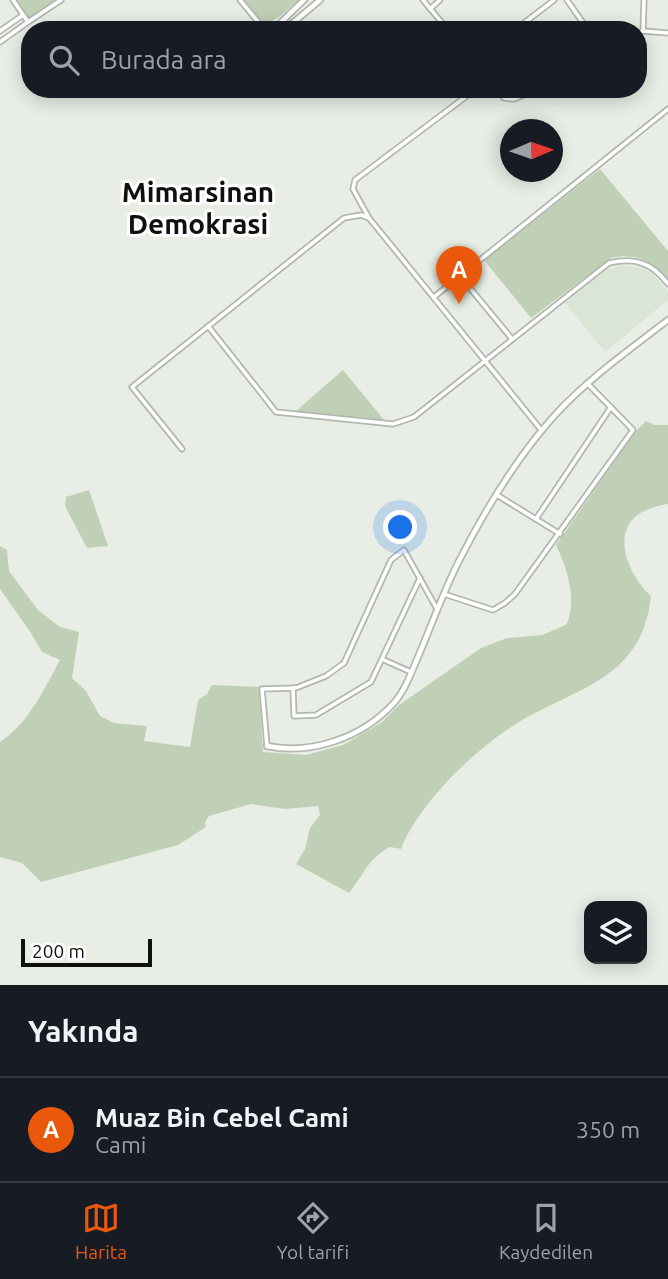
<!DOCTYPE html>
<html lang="tr">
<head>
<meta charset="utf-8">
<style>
	body { margin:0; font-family:Ubuntu,sans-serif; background:#20242c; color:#f1f3f6 }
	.controls { position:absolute; right:21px; bottom:21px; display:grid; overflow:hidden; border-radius:14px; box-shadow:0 4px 18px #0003 }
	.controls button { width:63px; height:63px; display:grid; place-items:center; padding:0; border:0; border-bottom:2px solid #363941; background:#171b24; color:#f1f3f6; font:35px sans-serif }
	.compass { position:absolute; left:500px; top:119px; width:63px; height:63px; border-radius:50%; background:#171b24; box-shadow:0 4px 18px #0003; rotate:88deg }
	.scale { position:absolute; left:21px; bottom:18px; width:131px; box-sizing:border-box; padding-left:7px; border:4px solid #0f110e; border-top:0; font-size:19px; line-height:24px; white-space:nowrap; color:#0f110e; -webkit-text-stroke:5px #fff; paint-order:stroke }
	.you { position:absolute; left:401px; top:528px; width:24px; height:24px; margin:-18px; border:5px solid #fff; border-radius:50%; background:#1a73e8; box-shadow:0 0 0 10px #1a73e833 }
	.badge { display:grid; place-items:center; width:46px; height:46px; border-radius:50%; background:#ea580c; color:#fff; font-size:23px; font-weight:700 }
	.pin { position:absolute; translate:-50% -58px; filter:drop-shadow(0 2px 4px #0008) }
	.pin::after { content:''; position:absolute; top:37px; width:24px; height:21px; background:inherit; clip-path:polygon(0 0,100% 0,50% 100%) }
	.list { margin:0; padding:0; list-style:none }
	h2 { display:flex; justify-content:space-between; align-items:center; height:91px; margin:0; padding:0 28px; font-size:30px }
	h2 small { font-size:23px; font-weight:400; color:#9ea1a6 }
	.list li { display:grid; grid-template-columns:46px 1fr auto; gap:21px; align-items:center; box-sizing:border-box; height:105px; padding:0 28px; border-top:2px solid #363941 }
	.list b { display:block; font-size:26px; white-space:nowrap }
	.list p { margin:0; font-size:23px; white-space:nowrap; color:#9ea1a6 }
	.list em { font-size:23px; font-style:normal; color:#9ea1a6 }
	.icon { flex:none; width:38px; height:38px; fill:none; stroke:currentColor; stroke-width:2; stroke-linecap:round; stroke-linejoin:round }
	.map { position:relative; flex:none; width:668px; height:985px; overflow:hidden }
	.search { position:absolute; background:#171b24; box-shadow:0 4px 18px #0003; left:21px; right:21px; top:21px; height:77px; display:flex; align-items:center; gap:18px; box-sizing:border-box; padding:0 24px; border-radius:28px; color:#9ea1a6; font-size:26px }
	.sheet { height:196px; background:#171b24 }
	nav { display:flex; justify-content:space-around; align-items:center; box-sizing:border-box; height:98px; border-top:2px solid #363941; background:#171b24; font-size:19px; color:#9ea1a6 }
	nav a { display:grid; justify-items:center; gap:4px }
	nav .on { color:#ea580c }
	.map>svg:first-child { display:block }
	.built { fill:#dbe5d5 }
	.green { fill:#bfd0b6 }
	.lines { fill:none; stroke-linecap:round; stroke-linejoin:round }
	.minor-casing { stroke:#b2b8af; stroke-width:7 }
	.tertiary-casing { stroke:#b2b8af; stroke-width:8 }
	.minor { stroke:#fff; stroke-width:3.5 }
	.tertiary { stroke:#fff; stroke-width:4.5 }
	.labels { text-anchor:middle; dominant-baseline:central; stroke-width:6; stroke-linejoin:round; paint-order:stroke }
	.district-label { font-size:28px; font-weight:bold; fill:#0f110e; stroke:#fff }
</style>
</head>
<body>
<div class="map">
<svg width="668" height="985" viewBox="0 0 668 985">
	<rect width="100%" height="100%" fill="#e8eee5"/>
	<polygon class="built" points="621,265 643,268 654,275 668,292 668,300 605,352 565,303 605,271"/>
	<g class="green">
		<polygon points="10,0 61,0 25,22"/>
		<path d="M238,0h61c-13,10 -24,25 -41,24z"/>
		<path d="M600,169l68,82v29c-15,-19 -32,-28 -57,-22l-80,60 -47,-58z"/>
		<polygon points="343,370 385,421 295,412"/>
		<path d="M646,421l9,4h13v79c-12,2 -27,6 -36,16 -19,22 1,60 19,76 -9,87 -80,92 -140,131 -41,27 -92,77 -110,122l-11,-2c-23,12 -26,28 -41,46l-53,-29 9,-15 5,-21 10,-13 -2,-9 -33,3 -34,-5 -42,12 -4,6 1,5 -28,18 -137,37 -19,-19 -22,-6v-115c29,-19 44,-53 60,-82l-18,-8 -11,-19 -31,-44v-43l7,4 2,21 29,39 22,17 19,5 -7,46 14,13 14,25 14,7 33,3 -3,15 46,6 8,-47 9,-6 5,-9 47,2 4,65 43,3 37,-10 38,-22 18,-18 82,-57 26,-10 35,-3 24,-10c12,-23 1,-58 -10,-80l79,-113z"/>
		<polygon points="89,490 108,546 87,548 65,506 66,497"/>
	</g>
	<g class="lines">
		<defs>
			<g id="minor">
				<polyline points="13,0 28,22 61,0"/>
				<polyline points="240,0 265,30"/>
				<polyline points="423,0 448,30"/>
				<polyline points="567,0 588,30"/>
				<polyline points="430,9 440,0"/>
				<polyline points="515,30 554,0"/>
				<polyline points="0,31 23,15"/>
				<polyline points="643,31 644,0"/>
				<polyline points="638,33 643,31 668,33"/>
				<polyline points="0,42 28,22"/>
				<polyline points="497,89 504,98 514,99 538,89"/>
				<polyline points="369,218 353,189 355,180 476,89"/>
				<polyline points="460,276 512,339"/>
				<polyline points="434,297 668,109"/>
				<path d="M208,326l68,86 117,12 21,-7 195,-154c27,-6 43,0 59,21"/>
				<polyline points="182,449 132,387 344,218 361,215 369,218 542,431"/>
				<polyline points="497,495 560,534"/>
				<polyline points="536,519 611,407"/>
				<polyline points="444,594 493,610 505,603 515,594 633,430 587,383"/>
				<polyline points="384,660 411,672"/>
				<polyline points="293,688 294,716 316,715 371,682 420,578"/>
				<polyline points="267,746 262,689 296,688 326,676 344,663 391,560 404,550 437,609"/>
			</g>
			<g id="tertiary">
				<polyline points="273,30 304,0"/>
				<polyline points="279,30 294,22 320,0"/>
				<path d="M267,746c44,9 94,-8 125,-41 11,-11 17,-27 23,-41 15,-34 27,-70 44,-103 26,-51 57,-103 96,-146 33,-36 74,-65 113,-95"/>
			</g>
		</defs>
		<use href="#minor" class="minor-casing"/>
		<use href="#tertiary" class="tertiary-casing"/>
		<use href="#minor" class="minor"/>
		<use href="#tertiary" class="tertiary"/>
	</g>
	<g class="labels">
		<g class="district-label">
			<text x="198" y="191">Mimarsinan<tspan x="198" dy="32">Demokrasi</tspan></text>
		</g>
	</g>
</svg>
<div class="controls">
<button><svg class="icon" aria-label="layers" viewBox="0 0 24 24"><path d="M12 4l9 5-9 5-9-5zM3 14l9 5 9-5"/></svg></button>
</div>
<svg class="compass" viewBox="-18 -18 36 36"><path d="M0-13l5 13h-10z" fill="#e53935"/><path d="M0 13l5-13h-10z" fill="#9ea1a6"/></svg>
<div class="scale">200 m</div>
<div class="you"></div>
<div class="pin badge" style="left:459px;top:304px">A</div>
<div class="search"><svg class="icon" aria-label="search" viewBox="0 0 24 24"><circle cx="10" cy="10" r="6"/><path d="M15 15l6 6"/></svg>Burada ara</div>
</div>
<section class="sheet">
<h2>Yakında<small></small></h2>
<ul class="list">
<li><span class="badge">A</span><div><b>Muaz Bin Cebel Cami</b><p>Cami</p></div><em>350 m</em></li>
</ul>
</section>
<nav>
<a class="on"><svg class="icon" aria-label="map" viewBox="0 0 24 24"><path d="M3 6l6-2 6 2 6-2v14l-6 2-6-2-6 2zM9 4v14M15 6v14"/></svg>Harita</a>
<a><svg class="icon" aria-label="directions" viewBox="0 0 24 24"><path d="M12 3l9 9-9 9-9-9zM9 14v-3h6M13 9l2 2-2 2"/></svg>Yol tarifi</a>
<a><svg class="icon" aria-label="saved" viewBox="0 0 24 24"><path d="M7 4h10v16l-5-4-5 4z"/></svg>Kaydedilen</a>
</nav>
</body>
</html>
